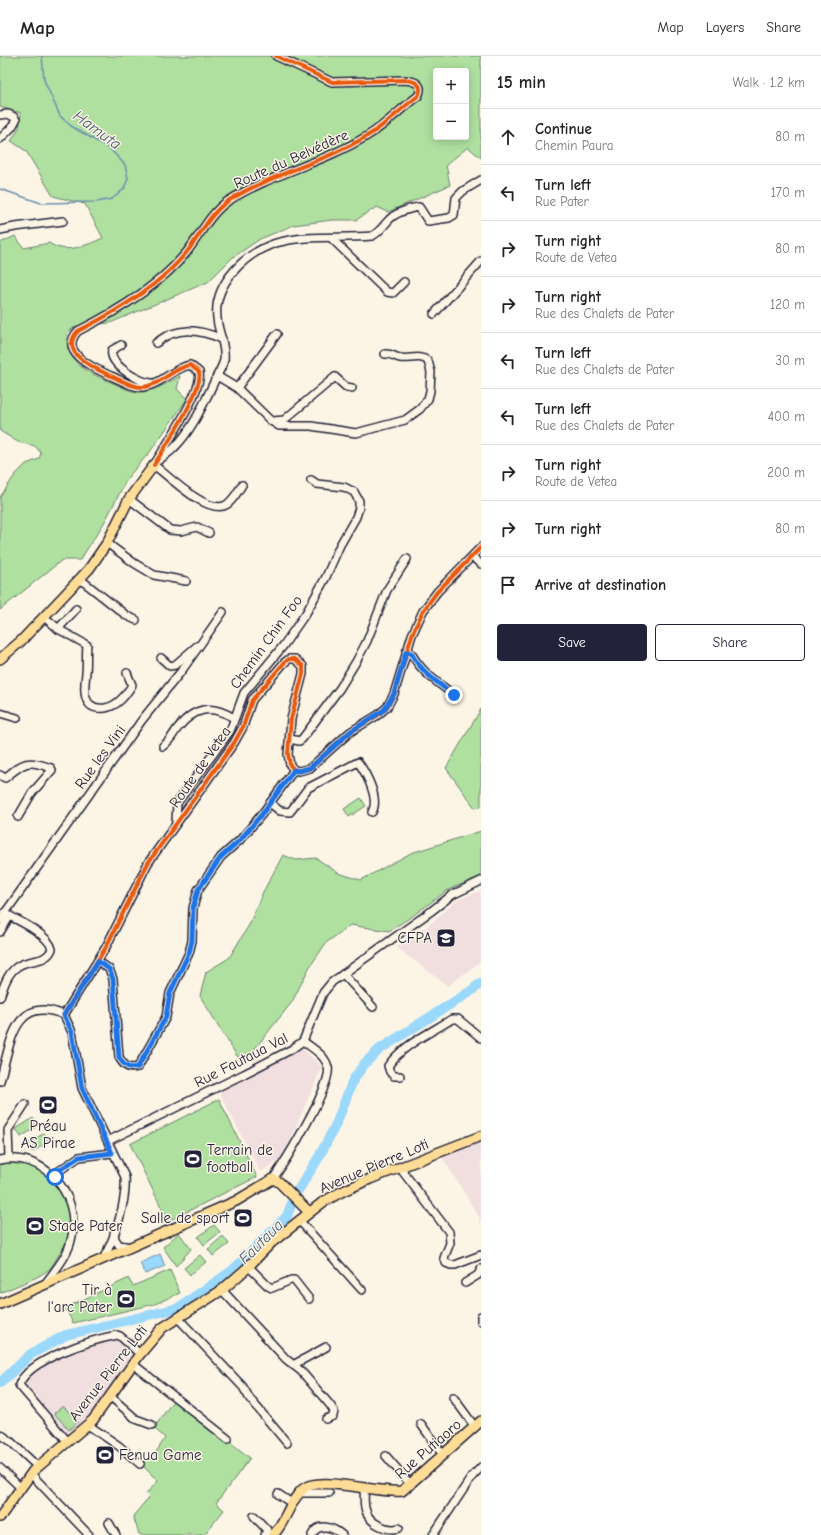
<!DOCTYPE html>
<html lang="en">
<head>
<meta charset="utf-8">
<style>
	body { margin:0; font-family:"Comic Neue",sans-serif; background:#f6f6f6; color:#222 }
	.controls { position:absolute; right:12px; top:12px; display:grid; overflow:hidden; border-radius:4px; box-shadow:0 2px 10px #0003 }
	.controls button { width:36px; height:36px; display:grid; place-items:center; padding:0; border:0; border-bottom:1px solid #e0e0e0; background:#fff; color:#222; font:20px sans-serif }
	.stop { position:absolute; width:12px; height:12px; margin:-9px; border:3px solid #1a73e8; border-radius:50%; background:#fff }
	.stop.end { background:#1a73e8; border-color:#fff; box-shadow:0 1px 4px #0008 }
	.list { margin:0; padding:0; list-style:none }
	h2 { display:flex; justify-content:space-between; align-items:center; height:52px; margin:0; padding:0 16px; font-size:17px }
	h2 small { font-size:13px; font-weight:400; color:#767676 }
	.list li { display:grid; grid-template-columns:26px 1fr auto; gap:12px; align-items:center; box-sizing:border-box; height:56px; padding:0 16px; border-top:1px solid #e0e0e0 }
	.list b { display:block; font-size:15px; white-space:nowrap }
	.list p { margin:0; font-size:13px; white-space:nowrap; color:#767676 }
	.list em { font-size:13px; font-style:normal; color:#767676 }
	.actions { display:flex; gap:8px; padding:12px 16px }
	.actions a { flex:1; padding:9px 0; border:1px solid #22223b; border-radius:4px; text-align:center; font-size:14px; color:#22223b }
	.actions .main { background:#22223b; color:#fff }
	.icon { flex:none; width:22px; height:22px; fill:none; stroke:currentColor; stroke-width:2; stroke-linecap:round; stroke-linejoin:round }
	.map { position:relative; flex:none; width:481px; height:1479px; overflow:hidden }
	header { display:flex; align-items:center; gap:24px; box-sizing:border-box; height:56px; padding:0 20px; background:#fff; border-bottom:1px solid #e0e0e0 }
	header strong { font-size:19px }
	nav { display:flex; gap:22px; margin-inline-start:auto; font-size:14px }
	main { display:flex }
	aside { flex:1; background:#fff }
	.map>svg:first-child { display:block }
	.built { fill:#f1dfdf }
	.green { fill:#afe0a0; stroke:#68816e; fill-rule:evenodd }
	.water { fill:#9ad8fc; stroke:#6a8faf }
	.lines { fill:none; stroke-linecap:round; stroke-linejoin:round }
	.stream { stroke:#6a8faf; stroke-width:1.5 }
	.river { stroke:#9ad8fc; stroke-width:10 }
	.minor-casing { stroke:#22223b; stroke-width:10 }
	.major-casing { stroke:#22223b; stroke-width:12 }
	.minor { stroke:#fcf5e5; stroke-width:7 }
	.major { stroke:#ffdd96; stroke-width:9 }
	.cycleway-casing { stroke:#fcf5e5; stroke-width:6 }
	.cycleway { stroke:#e8590c; stroke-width:4 }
	.route { stroke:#1a73e8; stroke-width:5 }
	.labels { text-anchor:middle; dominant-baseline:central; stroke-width:3; stroke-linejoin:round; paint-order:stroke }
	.street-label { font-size:15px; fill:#22223b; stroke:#fcf5e5 }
	.poi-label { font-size:15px; fill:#22223b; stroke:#fcf5e5; text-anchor:end }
	.water-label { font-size:16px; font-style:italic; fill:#465975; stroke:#fcf5e5 }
</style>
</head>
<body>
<header>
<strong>Map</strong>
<nav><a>Map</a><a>Layers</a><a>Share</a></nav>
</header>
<main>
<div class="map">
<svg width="481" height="1479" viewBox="0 0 481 1479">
	<rect width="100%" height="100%" fill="#fcf5e5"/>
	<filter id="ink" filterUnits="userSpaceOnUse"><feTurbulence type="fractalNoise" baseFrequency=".025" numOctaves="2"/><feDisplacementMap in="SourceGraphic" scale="8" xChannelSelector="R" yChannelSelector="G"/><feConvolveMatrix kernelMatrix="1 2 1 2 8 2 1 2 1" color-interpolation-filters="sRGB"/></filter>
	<g filter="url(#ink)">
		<g class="built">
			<polygon points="481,834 481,905 448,930 396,891 424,873 456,845"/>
			<polygon points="299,989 322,1011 282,1103 260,1116 216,1030"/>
			<polygon points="481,1084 481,1170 479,1161 441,1099"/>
			<polygon points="118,1282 133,1297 85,1365 79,1372 66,1380 21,1328 41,1310 79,1292"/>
		</g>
		<g class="green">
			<path d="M0,0h481v102l-13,-11 -22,18 4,20 -62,27 -11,-5 -21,13h-24l-38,5 -34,14 -28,19 -24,24 -98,41 -34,3 -9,7c-3,30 22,40 46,50 9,4 19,10 29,9 13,-1 27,-10 38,-16l-3,13 10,10 -37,53 -22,25 -24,46 -24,37h-18l-62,50v-113l15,-22 11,-11 13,-5 2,-6 -6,-7 -17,-4 -18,-11v-188l15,-7 9,12 25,-5c17,12 38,2 54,-5l-18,-34 -32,-8 -27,-45 -15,-10 8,-13 2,-15 -21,-6zM436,15h30v66h-30z"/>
			<polygon points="481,653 481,751 475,752 446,712"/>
			<polygon points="361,742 366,750 349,761 344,753"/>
			<polygon points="481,775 481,820 448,834 411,861 389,875 350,869 326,887 309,912 292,946 245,1005 237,1000 200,940 206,916 229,902 249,869 263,836 283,799 296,804 316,802 338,817 361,824 411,797"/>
			<polygon points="219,1043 257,1121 168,1165 130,1088"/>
			<polygon points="33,1062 38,1070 21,1081 16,1073"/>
			<polygon points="44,1077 49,1085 33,1096 27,1088"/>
			<path d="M9,1104l37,10c19,28 36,50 14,83 -4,5 -7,14 -13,18 -13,9 -32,15 -47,22v-132z"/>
			<polygon points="214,1169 220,1176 204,1189 198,1181"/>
			<polygon points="179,1177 191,1193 176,1210 163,1191"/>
			<polygon points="223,1180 229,1188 213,1200 208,1193"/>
			<polygon points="200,1199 206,1206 190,1219 184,1212"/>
			<polygon points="170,1214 180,1237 155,1248 73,1267 65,1252 127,1223 128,1222 133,1230"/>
			<polygon points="175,1342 250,1402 216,1447 224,1454 204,1479 142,1479 139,1478 133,1460 149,1441 146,1438 158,1425 141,1408 155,1398 165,1382 154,1372"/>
			<polygon points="63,1350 78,1366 69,1374 54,1357"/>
		</g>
		<polygon class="water" points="160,1198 165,1210 145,1218 140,1207"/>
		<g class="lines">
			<polyline class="stream" points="0,133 41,147 96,146 112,143 124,133 128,122 125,109 110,93 71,70 60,60 44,24 42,0"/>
			<polyline class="river" points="0,1327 31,1298 66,1279 178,1252 233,1214 287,1160 295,1139 319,1101 337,1066 353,1024 365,1007 380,993 471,935 481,927"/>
			<defs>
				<g id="minor">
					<polyline points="0,59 8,58 14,61 16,64 12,71 0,83"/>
					<polyline points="0,174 15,171 63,165"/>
					<polyline points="331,182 387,236 393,237 404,226"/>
					<polyline points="434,258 481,205"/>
					<path d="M156,287c21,-17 42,-14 66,-4"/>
					<path d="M121,289l-9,5c-4,14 28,33 40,33"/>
					<path d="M217,320l20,12 34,33 8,5h32l45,7 49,-13 15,-11 8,-10 2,-8 1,-19 -3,-11c-9,-7 -18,-1 -28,-3 -6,-1 -9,-5 -15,-4"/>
					<polyline points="237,332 277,278"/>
					<polyline points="273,365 284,364 335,321 346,331 352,332"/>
					<path d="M159,404c5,-4 10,-7 14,-11 19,-18 30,-44 41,-67 3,-7 8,-14 10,-22 2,-14 -6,-28 -7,-42 -4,-34 28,-65 59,-75 31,-9 64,-4 96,-7 8,-4 10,-9 16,-15 6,-8 22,-13 31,-14l9,14 21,-3 5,-3 2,-17 7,-7 18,-11"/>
					<path d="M154,409c11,-18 50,-76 45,-93l-9,-7c-17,3 -29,20 -47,22 -10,1 -22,-7 -32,-11 -15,-7 -54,-23 -33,-45 38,-19 80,-44 108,-78 14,-17 23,-39 42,-52 43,-27 95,-38 139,-65 19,-11 33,-27 51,-40 6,-11 -2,-15 -13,-16l-73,2 -56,-26"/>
					<path d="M154,409c14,11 54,50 72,40 7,-4 12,-14 16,-20"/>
					<polyline points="129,443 170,474 181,475 197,471 209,477"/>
					<polyline points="107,487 134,507 154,519 186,525"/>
					<polyline points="472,501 481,508"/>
					<polyline points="80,523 127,560 136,564"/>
					<path d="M44,561l16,13 27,15c-1,9 0,19 -1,28 -2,15 -5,38 19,35 13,-2 21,-13 27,-23l-5,-12"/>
					<polyline points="58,573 76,553"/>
					<path d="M406,596l5,1c11,20 26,29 43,42"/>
					<polyline points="161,602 170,610 175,609 197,590"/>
					<polyline points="0,657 17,662"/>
					<polyline points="290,683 299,685 302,683 340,632 357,604 367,585 387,534 407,503"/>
					<path d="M163,690c6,-4 10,-11 14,-17 17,-22 34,-25 57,-11"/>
					<path d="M0,719l5,3c19,-16 22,-19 46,-10l1,2 -20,23 -14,24"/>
					<path d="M270,747l10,8 10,1 18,-24 50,-26c8,11 22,37 14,50"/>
					<polyline points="176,766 177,747 230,675 244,637 283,590 306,557 326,521 340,489 356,461 359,452 359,445 354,436 344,431 317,428 311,424"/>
					<polyline points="0,864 142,664 183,613 223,556"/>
					<polyline points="0,876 10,860"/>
					<path d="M98,905l11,8 4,10 6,78c4,8 9,13 19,10l28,-50 4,-24 19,-40 3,-12 1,-33 5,-18 23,-33 19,-17 22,-26 32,-44"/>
					<polyline points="343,918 373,951"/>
					<path d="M0,941c4,-12 8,-26 20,-32 11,-6 26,-2 32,-16 -3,-15 -35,-29 -48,-36"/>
					<polyline points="64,959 106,891 148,807 234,687 243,671 252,644 284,607 289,603 295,603 303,610 303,618 291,663 288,698 290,709 294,714 299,715 310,712 350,676 378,659 387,651 394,638 412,579 423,555 437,536 481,491"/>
					<path d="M64,959l8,17 10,56 43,89c2,24 -10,61 -22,82"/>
					<polyline points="303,985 323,937 332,926 430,856 452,839 481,825"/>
					<path d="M400,1020h-6l-4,-4 -2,-6c14,-21 44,-34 64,-47h6l23,19"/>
					<path d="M0,1025c10,-34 13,-88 64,-66"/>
					<path d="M108,1085l136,-67 48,-25 11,-8c9,7 22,14 25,26 5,17 -43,95 -55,112"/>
					<polyline points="9,1102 8,1074 25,1048"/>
					<path d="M0,1104c44,-9 80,34 72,76 -3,19 -16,33 -27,48"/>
					<polyline points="400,1112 449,1176 450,1187 444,1202 446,1207 451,1209 455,1209 481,1199"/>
					<polyline points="53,1119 79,1101 112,1097"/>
					<polyline points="299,1164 362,1234"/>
					<polyline points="114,1177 115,1183 119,1189 131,1191"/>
					<polyline points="249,1211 268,1230 272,1232 291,1224 294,1224 309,1243"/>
					<polyline points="465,1227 478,1219 481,1213"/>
					<polyline points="222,1234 286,1303 301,1315 330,1349 334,1355 333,1360 326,1363"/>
					<polyline points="481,1260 481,1265"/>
					<polyline points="178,1262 243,1331 250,1343 287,1387"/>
					<polyline points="133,1308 228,1383"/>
					<polyline points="293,1309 326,1291"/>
					<polyline points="110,1340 136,1363 152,1369"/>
					<polyline points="453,1341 475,1371"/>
					<polyline points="421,1368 443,1399"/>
					<polyline points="88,1369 119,1390 140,1408"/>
					<polyline points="0,1378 9,1384 38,1411"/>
					<path d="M68,1386l-49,-57c9,-26 73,-45 98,-50l3,1 20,18"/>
					<polyline points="386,1400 411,1429"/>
					<polyline points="0,1412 21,1432"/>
					<polyline points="31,1418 89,1479"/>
					<path d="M364,1433c1,7 -1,15 2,22 3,12 22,21 33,17"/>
					<polyline points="299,1437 329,1437"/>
					<polyline points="278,1438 293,1448"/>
					<polyline points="254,1460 267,1474 265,1479"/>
					<polyline points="109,1467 116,1479"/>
					<path d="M312,1479c6,-13 21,-8 30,0"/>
					<polyline points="433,1479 471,1422 481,1411"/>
				</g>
				<g id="major">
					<polyline points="0,603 21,585 89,513 107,487 129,443 154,409"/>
					<polyline points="0,1248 236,1145 273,1123 279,1126 309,1156"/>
					<polyline points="0,1461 33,1415 93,1364 140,1298 162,1272 222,1234 246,1213 271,1187 323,1146 341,1136 370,1123 481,1080"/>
					<path d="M273,1479c13,-13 16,-34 30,-46 16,-14 75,5 99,2l79,-70"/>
				</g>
			</defs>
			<use href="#minor" class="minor-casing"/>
			<use href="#major" class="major-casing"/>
			<use href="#minor" class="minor"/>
			<use href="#major" class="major"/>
			<defs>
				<g id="cycleway">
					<path d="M154,409c11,-18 50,-76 45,-93l-9,-7c-17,3 -29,20 -47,22 -10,1 -22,-7 -32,-11 -15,-7 -54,-23 -33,-45 38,-19 80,-44 108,-78 14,-17 23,-39 42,-52 43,-27 95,-38 139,-65 19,-11 33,-27 51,-40 6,-11 -2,-15 -13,-16l-73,2 -56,-26"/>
					<polyline points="64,959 106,891 148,807 234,687 243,671 252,644 284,607 289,603 295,603 303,610 303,618 291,663 288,698 290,709 294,714 299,715 310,712 350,676 378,659 387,651 394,638 412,579 423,555 437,536 481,491"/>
				</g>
			</defs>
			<use href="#cycleway" class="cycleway-casing"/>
			<use href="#cycleway" class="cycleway"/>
		</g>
	</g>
	<g class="lines" filter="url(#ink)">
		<path class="route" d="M55,1121l-3,-2 27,-18 33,-4 -30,-65 -10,-56 -8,-17 34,-54 11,8 4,10 6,78c4,8 9,13 19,10l28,-50 4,-24 19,-40 3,-12 1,-33 5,-18 23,-33 19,-17 22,-26 32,-44 5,1 11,-3 40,-36 34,-22 10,-16 12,-42 5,1c11,20 26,29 43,42"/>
	</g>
	<defs>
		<symbol id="university-square" viewBox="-11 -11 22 22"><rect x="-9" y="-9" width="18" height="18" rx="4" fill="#22223b" stroke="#fcf5e5"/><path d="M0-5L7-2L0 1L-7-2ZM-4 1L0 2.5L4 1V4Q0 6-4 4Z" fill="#fff"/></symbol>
		<symbol id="stadium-square" viewBox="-11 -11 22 22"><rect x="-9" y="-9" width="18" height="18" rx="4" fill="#22223b" stroke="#fcf5e5"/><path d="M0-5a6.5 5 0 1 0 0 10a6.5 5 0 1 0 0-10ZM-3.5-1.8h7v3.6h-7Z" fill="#fff"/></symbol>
	</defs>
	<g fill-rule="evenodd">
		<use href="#university-square" x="435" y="871" width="22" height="22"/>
		<use href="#stadium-square" x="37" y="1038" width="22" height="22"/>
		<use href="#stadium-square" x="182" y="1092" width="22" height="22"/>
		<use href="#stadium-square" x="232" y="1151" width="22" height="22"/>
		<use href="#stadium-square" x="24" y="1159" width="22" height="22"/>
		<use href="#stadium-square" x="115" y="1232" width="22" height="22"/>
		<use href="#stadium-square" x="94" y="1388" width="22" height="22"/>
	</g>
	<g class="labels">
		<g class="street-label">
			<text transform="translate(291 103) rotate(-24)">Route du Belvédère</text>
			<text transform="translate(266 586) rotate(-54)">Chemin Chin Foo</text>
			<text transform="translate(100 701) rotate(-54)">Rue les Vini</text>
			<text transform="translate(200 711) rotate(-55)">Route de Vetea</text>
			<text transform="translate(241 1004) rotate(-27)">Rue Fautaua Val</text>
			<text transform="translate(374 1110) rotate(-23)">Avenue Pierre Loti</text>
			<text transform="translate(108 1317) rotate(-52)">Avenue Pierre Loti</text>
			<text transform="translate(428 1393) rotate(-41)">Rue Putiaoro</text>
		</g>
		<g class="poi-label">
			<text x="432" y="882">CFPA</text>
			<text x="48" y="1070" text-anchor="middle">Préau<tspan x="48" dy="17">AS Pirae</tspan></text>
			<text x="207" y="1094" text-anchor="start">Terrain de<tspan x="207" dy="17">football</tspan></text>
			<text x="229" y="1162">Salle de sport</text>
			<text x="49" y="1170" text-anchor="start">Stade Pater</text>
			<text x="112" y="1234">Tir à<tspan x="112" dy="17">l'arc Pater</tspan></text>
			<text x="119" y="1399" text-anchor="start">Fenua Game</text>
		</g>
		<g class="water-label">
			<text transform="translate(97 74) rotate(36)">Hamuta</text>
			<text transform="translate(261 1186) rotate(-45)">Fautaua</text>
		</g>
	</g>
</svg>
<div class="controls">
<button>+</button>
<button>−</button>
</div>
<div class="stop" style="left:55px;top:1121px"></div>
<div class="stop end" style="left:454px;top:639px"></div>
</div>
<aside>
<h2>15 min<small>Walk · 1.2 km</small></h2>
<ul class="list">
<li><svg class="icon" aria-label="ahead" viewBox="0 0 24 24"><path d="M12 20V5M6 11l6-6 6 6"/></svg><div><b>Continue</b><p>Chemin Paura</p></div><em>80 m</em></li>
<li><svg class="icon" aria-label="left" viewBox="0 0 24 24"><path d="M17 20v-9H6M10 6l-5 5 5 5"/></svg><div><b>Turn left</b><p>Rue Pater</p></div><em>170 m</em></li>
<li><svg class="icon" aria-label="right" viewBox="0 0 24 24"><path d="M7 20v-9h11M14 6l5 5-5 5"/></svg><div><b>Turn right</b><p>Route de Vetea</p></div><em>80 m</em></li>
<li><svg class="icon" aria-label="right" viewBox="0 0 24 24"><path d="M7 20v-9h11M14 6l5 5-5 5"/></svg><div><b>Turn right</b><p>Rue des Chalets de Pater</p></div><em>120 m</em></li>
<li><svg class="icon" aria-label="left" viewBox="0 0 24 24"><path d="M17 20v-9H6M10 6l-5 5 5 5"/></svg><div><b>Turn left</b><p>Rue des Chalets de Pater</p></div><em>30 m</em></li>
<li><svg class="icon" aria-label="left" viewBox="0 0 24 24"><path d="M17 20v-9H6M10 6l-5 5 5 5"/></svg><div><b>Turn left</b><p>Rue des Chalets de Pater</p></div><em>400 m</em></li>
<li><svg class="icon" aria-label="right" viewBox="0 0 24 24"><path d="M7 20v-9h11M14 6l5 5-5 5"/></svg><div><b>Turn right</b><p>Route de Vetea</p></div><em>200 m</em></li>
<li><svg class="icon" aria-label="right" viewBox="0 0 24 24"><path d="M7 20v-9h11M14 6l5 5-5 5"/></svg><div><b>Turn right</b></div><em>80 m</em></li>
<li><svg class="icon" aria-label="arrive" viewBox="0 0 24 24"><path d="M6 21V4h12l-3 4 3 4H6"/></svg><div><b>Arrive at destination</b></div></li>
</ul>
<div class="actions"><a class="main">Save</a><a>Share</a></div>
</aside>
</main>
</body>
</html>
